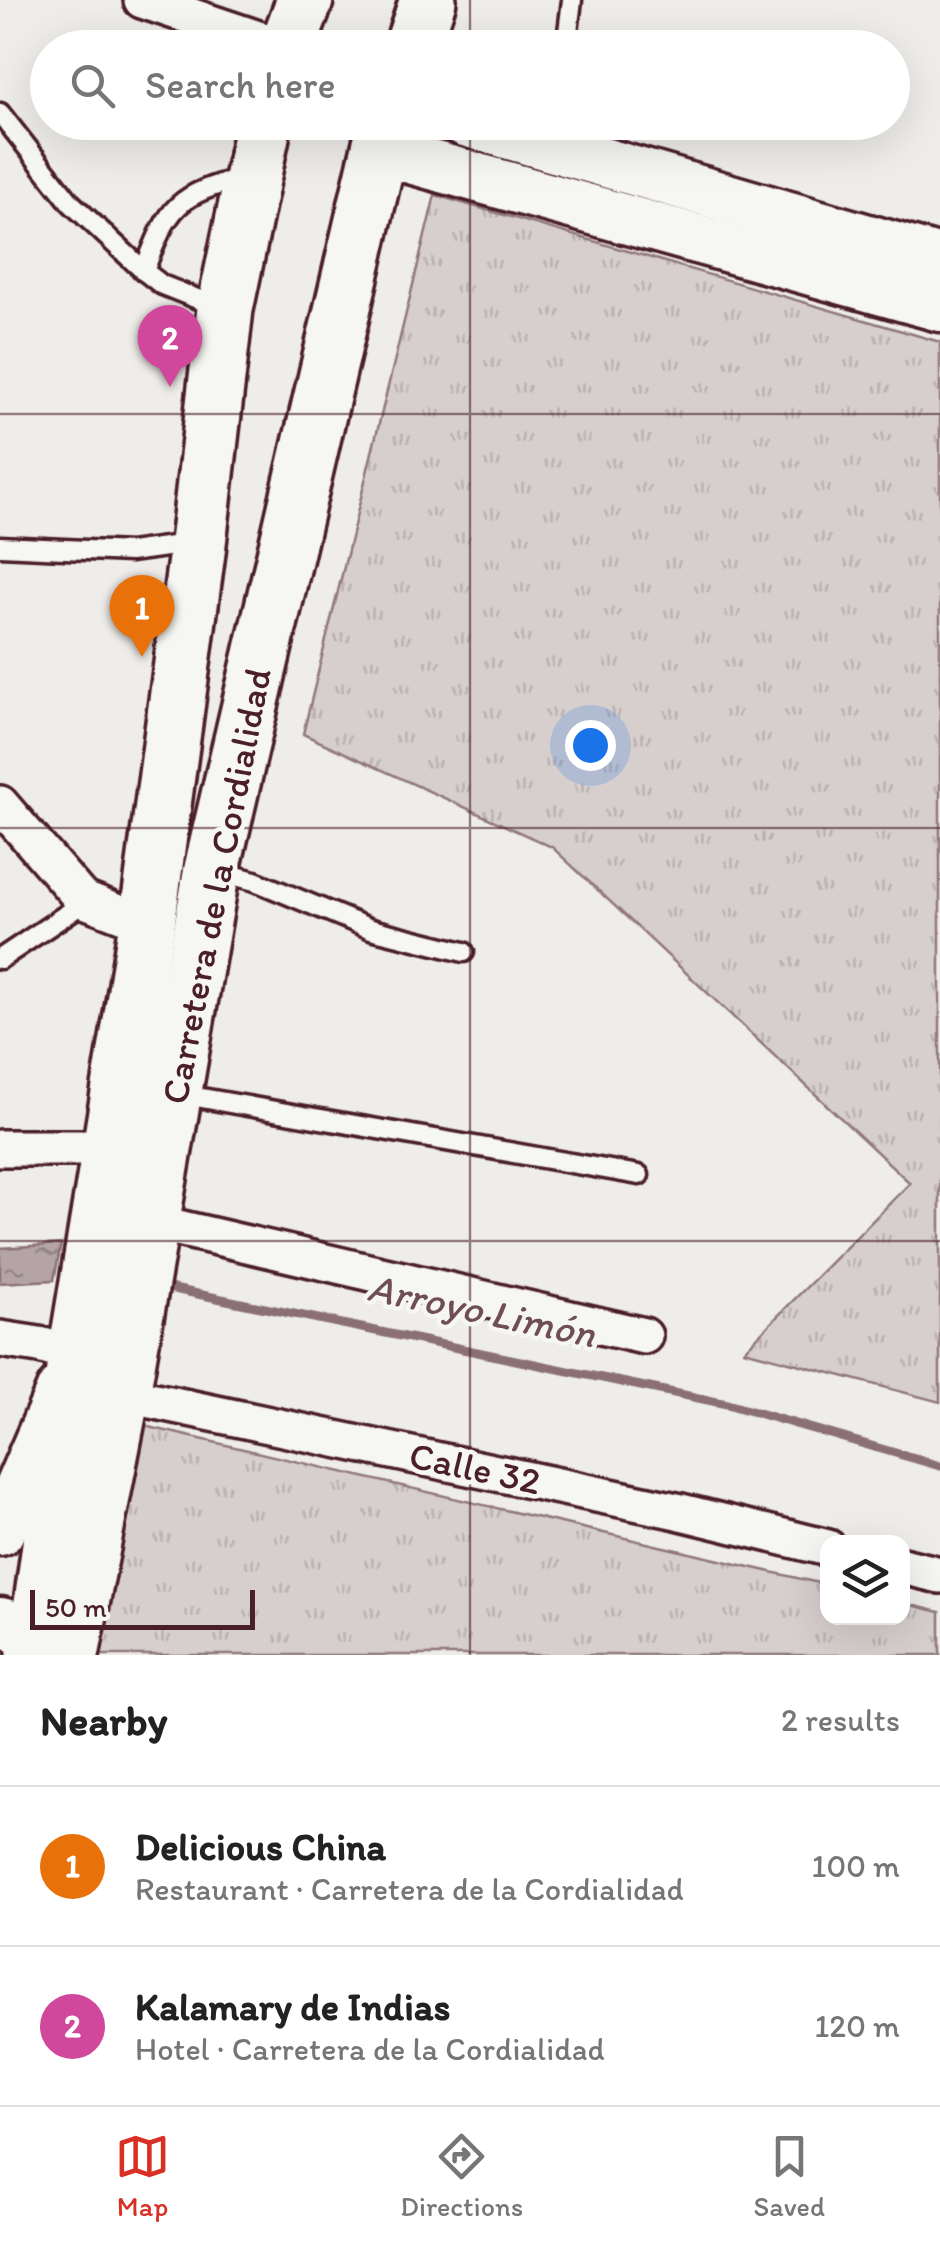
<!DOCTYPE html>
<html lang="en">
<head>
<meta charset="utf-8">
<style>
	body { margin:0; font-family:Itim,sans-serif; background:#f6f6f6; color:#222 }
	.controls { position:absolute; right:30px; bottom:30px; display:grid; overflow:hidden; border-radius:20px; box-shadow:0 10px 40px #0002 }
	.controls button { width:90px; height:90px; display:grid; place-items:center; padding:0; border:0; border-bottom:2px solid #e0e0e0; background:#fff; color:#222; font:50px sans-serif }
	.scale { position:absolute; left:30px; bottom:25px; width:225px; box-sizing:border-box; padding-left:10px; border:5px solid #4a1f2b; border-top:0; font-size:28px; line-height:35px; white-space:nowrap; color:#4a1f2b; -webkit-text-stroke:8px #f6f6f2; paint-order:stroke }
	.you { position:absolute; left:590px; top:745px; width:35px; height:35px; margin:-25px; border:8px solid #fff; border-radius:50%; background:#1a73e8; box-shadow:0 0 0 15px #1a73e833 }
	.badge { display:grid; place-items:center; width:65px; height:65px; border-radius:50%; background:#d93025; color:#fff; font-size:32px; font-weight:700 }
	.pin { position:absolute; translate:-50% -82px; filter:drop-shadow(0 2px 5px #0008) }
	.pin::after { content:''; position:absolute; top:52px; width:35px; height:30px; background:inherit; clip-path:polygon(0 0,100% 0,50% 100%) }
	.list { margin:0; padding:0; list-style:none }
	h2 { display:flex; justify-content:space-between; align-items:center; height:130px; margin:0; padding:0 40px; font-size:42px }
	h2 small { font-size:32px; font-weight:400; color:#767676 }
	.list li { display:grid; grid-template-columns:65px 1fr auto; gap:30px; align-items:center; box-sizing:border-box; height:160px; padding:0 40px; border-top:2px solid #e0e0e0 }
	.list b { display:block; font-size:38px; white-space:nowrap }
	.list p { margin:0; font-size:32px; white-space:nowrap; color:#767676 }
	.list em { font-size:32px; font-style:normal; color:#767676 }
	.icon { flex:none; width:55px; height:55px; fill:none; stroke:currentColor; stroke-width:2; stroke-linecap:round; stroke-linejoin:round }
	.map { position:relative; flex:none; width:940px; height:1655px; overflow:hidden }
	.search { position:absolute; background:#fff; box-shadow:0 10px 40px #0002; left:30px; right:30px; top:30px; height:110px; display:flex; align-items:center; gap:25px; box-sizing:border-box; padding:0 35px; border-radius:55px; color:#767676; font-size:38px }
	.sheet { height:450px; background:#fff }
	nav { display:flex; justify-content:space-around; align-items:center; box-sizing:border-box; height:140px; border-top:2px solid #e0e0e0; background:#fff; font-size:28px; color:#767676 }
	nav a { display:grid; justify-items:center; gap:5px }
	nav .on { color:#d93025 }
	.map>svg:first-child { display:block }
	.grass { fill:url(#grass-tufts); stroke:#90777c; stroke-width:2.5 }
	.water { fill:url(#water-ripples); stroke:#8a6f74; stroke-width:2.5 }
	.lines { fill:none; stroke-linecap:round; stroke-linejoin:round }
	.stream { stroke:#8a6f74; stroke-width:9 }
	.lane-casing { stroke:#4a1f2b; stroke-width:25 }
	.street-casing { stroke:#4a1f2b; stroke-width:42 }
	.secondary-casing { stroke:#4a1f2b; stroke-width:55 }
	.highway-casing { stroke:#4a1f2b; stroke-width:62 }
	.lane { stroke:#f6f6f2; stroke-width:18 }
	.street { stroke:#f6f6f2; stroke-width:35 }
	.secondary { stroke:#f6f6f2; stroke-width:48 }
	.highway { stroke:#f6f6f2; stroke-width:55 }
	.grid { fill:none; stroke:#4a1f2b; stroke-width:2.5; stroke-opacity:0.55 }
	.labels { text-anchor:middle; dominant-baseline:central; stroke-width:9; stroke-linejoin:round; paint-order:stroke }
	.street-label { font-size:38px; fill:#4a1f2b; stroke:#f6f6f2 }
	.water-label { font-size:40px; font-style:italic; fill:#6f4e56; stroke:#f6f6f2 }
</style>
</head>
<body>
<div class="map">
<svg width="940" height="1655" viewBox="0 0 940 1655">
	<defs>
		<pattern id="grass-tufts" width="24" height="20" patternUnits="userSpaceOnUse" patternTransform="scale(2.5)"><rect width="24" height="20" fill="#d7cfce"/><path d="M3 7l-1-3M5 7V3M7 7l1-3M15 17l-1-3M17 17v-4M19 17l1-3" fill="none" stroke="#bab1b1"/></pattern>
		<pattern id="water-ripples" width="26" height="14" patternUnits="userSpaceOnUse" patternTransform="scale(2.5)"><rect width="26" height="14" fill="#b4a4a5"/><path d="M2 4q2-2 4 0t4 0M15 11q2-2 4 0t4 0" fill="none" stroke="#948587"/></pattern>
	</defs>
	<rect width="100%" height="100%" fill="#efedea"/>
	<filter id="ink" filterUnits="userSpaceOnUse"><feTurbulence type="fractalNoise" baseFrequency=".01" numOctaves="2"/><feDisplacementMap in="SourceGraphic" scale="20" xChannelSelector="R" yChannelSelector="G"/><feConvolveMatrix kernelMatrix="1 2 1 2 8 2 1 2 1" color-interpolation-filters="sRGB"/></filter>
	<g filter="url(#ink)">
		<g class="grass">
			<polygon points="435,195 940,342 940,1402 744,1350 910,1183 552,847 303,734"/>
			<polygon points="136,1424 827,1585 828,1618 902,1618 903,1603 940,1612 940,1655 80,1655"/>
		</g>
		<polygon class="water" points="61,1244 54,1280 0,1283 0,1248"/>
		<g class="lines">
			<polyline class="stream" points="159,1286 727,1404 940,1466"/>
			<defs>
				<g id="lane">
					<polyline points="566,48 572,0"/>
					<polyline points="0,113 71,203 144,271 162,285 220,308"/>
					<path d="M144,271c25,-66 33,-77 102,-94"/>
					<polyline points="0,546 130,552 180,545 193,550"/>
					<polyline points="217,871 255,881 371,929 464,952"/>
					<polyline points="0,959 73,910 82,899"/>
					<polyline points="179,1094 639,1175"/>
				</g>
				<g id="street">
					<polyline points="142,0 285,48"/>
					<polyline points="0,804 82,899 147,924"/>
					<polyline points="0,1148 110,1148"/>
					<polyline points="152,1222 644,1336"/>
					<polyline points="0,1339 39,1345 76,1355"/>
					<polyline points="122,1394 677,1511 828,1548"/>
					<polyline points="902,1566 940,1575"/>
				</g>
				<g id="secondary">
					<polyline points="465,122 940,260"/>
					<polyline points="378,150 940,307"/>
					<polyline points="0,1531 61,1390"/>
					<path d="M0,1622c18,3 32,15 35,33"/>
				</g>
				<g id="highway">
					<polyline points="287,48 305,0"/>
					<polyline points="412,48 428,0"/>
					<polyline points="35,1655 76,1355 147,924 197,552 225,309 264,122"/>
					<polyline points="71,1655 122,1394 212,869 386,122"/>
				</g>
			</defs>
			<use href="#lane" class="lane-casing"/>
			<use href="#street" class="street-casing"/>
			<use href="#secondary" class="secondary-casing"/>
			<use href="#highway" class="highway-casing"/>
			<use href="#lane" class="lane"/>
			<use href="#street" class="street"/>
			<use href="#secondary" class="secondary"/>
			<use href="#highway" class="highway"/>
		</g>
	</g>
	<path class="grid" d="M470,0v48M470,122v1533M0,414h940M0,828h940M0,1241h940"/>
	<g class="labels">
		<g class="street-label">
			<text transform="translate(216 886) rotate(-79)">Carretera de la Cordialidad</text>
			<text transform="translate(475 1468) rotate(12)">Calle 32</text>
		</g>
		<g class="water-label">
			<text transform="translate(482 1310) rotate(12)">Arroyo Limón</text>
		</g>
	</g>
</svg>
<div class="controls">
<button><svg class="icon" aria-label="layers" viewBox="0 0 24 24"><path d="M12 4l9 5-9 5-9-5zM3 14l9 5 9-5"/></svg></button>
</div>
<div class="scale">50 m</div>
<div class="you"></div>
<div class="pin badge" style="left:142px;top:657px;background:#e8710a">1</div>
<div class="pin badge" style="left:170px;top:387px;background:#d1479c">2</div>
<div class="search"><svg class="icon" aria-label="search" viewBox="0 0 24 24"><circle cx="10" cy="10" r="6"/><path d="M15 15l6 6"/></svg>Search here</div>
</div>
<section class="sheet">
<h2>Nearby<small>2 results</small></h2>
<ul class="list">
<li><span class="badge" style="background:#e8710a">1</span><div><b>Delicious China</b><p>Restaurant · Carretera de la Cordialidad</p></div><em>100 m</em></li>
<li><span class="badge" style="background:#d1479c">2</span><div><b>Kalamary de Indias</b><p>Hotel · Carretera de la Cordialidad</p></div><em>120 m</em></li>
</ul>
</section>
<nav>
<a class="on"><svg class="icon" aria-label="map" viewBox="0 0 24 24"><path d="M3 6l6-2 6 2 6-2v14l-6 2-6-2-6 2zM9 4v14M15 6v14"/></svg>Map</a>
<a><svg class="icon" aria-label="directions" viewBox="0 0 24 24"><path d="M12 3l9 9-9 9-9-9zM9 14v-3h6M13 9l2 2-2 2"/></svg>Directions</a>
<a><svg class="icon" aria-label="saved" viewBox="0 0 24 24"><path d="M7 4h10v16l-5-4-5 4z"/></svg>Saved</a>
</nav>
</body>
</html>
